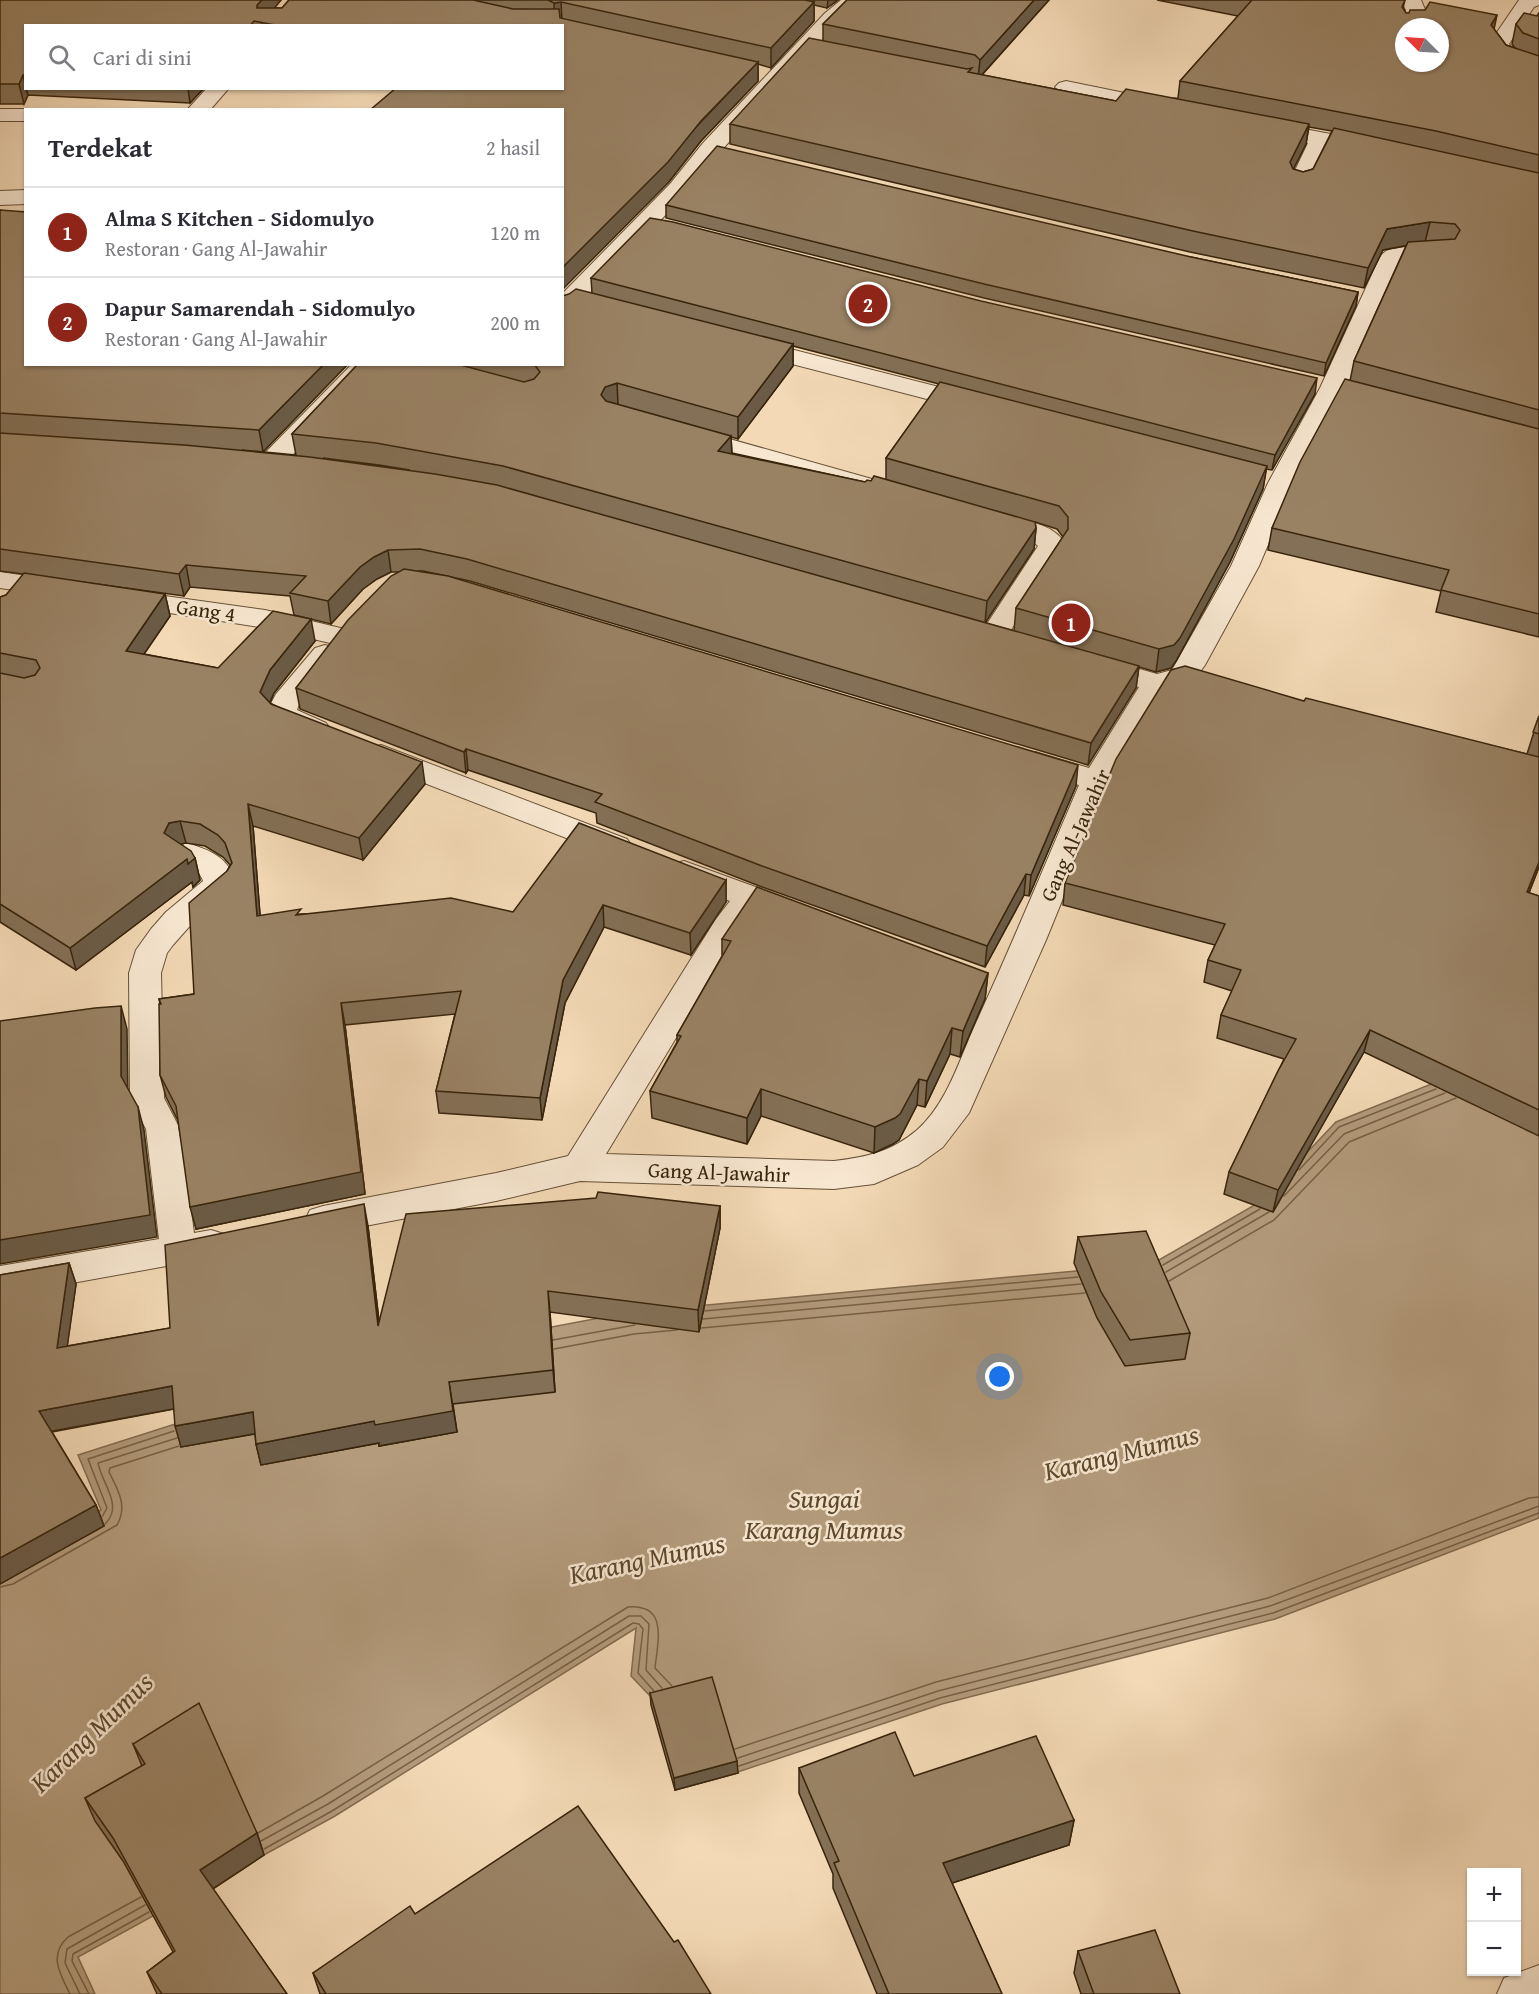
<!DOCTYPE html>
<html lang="id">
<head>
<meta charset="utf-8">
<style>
	body { margin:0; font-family:"Gentium Book Plus",serif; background:#f7f7f7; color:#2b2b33 }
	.controls { position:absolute; right:18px; bottom:18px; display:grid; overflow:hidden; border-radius:0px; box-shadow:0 2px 4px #0004 }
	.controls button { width:54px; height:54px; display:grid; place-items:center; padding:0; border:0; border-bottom:2px solid #e1e1e2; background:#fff; color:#2b2b33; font:30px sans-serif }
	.compass { position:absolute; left:1395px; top:18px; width:54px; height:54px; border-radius:50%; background:#fff; box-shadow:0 2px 4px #0004; rotate:294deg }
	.you { position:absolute; left:1000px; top:1377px; width:21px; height:21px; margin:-15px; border:4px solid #fff; border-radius:50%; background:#1a73e8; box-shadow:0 0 0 9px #1a73e833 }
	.badge { display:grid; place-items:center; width:39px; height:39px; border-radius:50%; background:#8f2418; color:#fff; font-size:20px; font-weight:700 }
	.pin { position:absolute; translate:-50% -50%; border:3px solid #fff; box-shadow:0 2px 6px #0006 }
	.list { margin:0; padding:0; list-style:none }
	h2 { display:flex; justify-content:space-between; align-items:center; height:78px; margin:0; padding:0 24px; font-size:26px }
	h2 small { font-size:20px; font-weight:400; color:#7c7c81 }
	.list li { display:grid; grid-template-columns:39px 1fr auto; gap:18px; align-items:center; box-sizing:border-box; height:90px; padding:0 24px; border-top:2px solid #e1e1e2 }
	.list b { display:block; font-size:22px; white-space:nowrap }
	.list p { margin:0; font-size:20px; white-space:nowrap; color:#7c7c81 }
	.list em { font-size:20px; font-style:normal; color:#7c7c81 }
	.icon { flex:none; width:33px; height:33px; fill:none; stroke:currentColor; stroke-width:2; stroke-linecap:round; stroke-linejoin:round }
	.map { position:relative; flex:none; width:1539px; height:1994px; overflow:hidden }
	.search { position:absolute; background:#fff; box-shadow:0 2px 4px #0004; left:24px; top:24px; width:540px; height:66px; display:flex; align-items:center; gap:15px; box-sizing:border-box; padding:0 21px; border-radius:0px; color:#7c7c81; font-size:22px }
	.panel { position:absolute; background:#fff; box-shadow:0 2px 4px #0004; left:24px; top:108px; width:540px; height:258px; border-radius:0px }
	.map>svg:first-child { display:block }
	.water { fill:#b39b7c; stroke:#826b4f; stroke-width:1.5 }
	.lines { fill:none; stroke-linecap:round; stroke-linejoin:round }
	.shore { stroke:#766044; stroke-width:1.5 }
	.minor-casing { stroke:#675136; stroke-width:2 }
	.minor { fill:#f7e6d0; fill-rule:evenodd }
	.wall { fill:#847056; stroke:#38240b; stroke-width:1.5; fill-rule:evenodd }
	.shaded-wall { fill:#6b5b46; stroke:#38240b; stroke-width:1.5 }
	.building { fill:#998264; stroke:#38240b; stroke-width:1.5; fill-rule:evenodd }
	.labels { text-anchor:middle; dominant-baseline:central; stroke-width:5; stroke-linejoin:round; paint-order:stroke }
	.street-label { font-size:21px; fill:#38240b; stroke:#f7e6d0 }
	.near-water-label { font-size:27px; font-style:italic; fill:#5d482d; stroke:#f7e6d0 }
</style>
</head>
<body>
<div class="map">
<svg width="1539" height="1994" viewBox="0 0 1539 1994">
	<rect width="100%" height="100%" fill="#f3d9b6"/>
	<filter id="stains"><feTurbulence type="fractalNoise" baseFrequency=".00333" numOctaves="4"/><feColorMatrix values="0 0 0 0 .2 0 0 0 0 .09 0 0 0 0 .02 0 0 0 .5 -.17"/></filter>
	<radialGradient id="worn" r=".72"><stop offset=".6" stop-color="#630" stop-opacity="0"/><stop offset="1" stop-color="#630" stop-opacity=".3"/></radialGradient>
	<polygon class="water" points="1539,992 1539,1518 1275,1619 942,1704 726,1776 631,1676 636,1628 335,1816 78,1957 95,1994 0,1994 0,1566 101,1510 78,1455 373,1361 631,1312 1152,1264 1260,1202 1336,1122 1492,1060"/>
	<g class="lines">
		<g class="shore">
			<polyline points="1299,1170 1339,1127 1436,1089"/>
			<polyline points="1284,1196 1344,1134 1445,1093"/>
			<polyline points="1163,1265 1260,1209"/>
			<polyline points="1166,1272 1269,1212"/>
			<polyline points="1169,1281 1274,1220 1349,1142 1456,1098"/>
			<polyline points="704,1311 1078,1277"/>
			<polyline points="703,1319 1081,1284"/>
			<polyline points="701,1328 1085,1293"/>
			<polyline points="553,1340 635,1325"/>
			<polyline points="554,1349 634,1334 677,1330"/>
			<polyline points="102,1517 107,1508 88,1459 174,1431"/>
			<path d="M105,1524c19,-18 -3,-40 -7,-61l79,-25"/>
			<path d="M0,1587l13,-3 104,-59c11,-19 1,-35 -8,-53l1,-4 69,-22"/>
			<polyline points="735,1749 936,1682 1268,1598 1529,1498 1539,1497"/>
			<polyline points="738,1758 938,1691 1270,1606 1539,1506"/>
			<polyline points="739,1766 940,1698 1273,1613 1539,1513"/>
			<path d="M258,1833l65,-37 305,-189c40,-3 30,33 27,61l17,18"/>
			<polyline points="261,1841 328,1804 629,1616 641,1616 649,1624 646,1670 662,1688"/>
			<polyline points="264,1849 332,1811 633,1623 639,1624 643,1629 638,1673 654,1691"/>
			<path d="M70,1994c-10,-20 -22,-39 -2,-57l73,-40"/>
			<polyline points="80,1994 65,1963 67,1949 145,1905"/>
			<polyline points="89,1994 72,1961 73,1954 149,1912"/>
		</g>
		<defs>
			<g id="minor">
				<polygon points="841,0 863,0 839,21 719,153 686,194 570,313 562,315 562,294 670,184 703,143 825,13"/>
				<polygon points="1401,0 1421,0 1427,14 1421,27 1404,27 1404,31 1401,27 1406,10"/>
				<polygon points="1519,0 1539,0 1539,5 1534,7 1509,44 1517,54 1539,63 1539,75 1503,63 1489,44"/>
				<polygon points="1066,81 1164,101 1172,102 1175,107 1172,112 1164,113 1059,91 1055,87 1059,83"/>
				<polygon points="207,88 229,88 210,110 187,110"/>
				<polygon points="0,109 26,109 30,110 26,110 26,121 0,121"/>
				<polygon points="1262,121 1373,142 1381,144 1384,149 1381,154 1373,156 1328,147 1311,183 1308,188 1300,190 1292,188 1289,183 1308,143 1254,132 1251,127 1254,122"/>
				<polygon points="26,190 26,204 0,205 0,191"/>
				<path d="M1442,245l8,2 4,5 -4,5 -48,4 -56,127 -52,95 -35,83 -54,99 -13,18 -26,7 -55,90 -65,160 -77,173 -26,34 -25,18 -44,19 -40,5 -254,-8 -84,20 -173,33 -13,-4 -5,-10 5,-10 13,-4 173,-33 72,-17 148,-237 14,-18 -57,-21 -5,-8 5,-8 11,-3 77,28 5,8 -28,38 -132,219 228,7c33,-4 57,-9 83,-31 30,-26 43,-72 59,-107 36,-79 69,-158 103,-238l-55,-16 -4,-7 4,-7 11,-3 54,16 50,-81 -55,-16 -4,-6 4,-6 10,-3 63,18 15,-4 59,-104 37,-83 52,-95 60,-131c11,-16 45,-11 62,-12z"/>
				<polygon points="751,339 986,399 990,404 986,409 977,412 742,351 739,346 742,341"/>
				<polygon points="352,364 378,364 281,467 272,469 263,467 259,461 263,455"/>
				<polygon points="687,427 872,479 876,485 872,491 863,493 678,440 674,435 678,430"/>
				<path d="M993,514c24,6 62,7 73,32l-63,96 -10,3 -10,-3 -4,-6 59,-90 -8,-7 -46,-11 -4,-6 4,-6z"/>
				<polygon points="0,572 62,581 72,583 76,589 72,595 62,597 0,588"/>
				<polygon points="122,590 265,610 349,630 353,636 349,642 339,645 265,628 112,604 108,598 112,592"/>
				<path d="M325,645l10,3 4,6 -40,50 -2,6 29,13 5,7 -5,7c-18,5 -49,-7 -60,-24l10,-19 39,-46z"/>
				<polygon points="381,745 627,839 632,846 627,853 616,856 605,853 370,762 366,755 370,748"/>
				<path d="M187,843c23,7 44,15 48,41l-5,8 -42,36 -15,17 -6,8 -6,20 3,125 16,31 14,104 17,-3 13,4 5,10 -5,10 -13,4 -211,38v-30l159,-27 -13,-110 -16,-31 -1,-125 7,-23 15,-21 15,-17 37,-31c-4,-15 -24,-15 -32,-27l5,-7z"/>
				<polygon points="1539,1965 1539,1994 1497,1994 1504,1978"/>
			</g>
		</defs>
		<use href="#minor" class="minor-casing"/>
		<use href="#minor" class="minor"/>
	</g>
	<g class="wall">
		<polygon points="0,0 281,0 274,8 282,8 289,0 838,0 827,8 814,5 814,21 771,68 758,64 758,81 701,141 668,183 562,26 26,26 26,88 204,88 190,103 28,95 24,104 0,104"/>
		<path d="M847,0h202l-67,75 134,26 62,-3 2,-17 58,-65 -81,-16h248l-2,8 3,5 88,16 12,16 9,3 -3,-4 4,-20 21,-8 2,-3v624l-103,-25 5,-21 -173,-41 4,-22 78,-147 4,-20 52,-115 -23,4 -19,38 -174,-36 -460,-108v-20l93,-83v-17zM1309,127l23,4 -19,38 -10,3 -10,-3 13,-25z"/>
		<polygon points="666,205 1191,257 1358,292 1356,306 1324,376 984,298 666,218"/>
		<path d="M0,210l348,154 -85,88 -21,-2 54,5 -4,-21 66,-70h204l30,-71 -1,-15 724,116 -43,76 -6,-1 -3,20 -33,73 -54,99 -5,7 -15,4 -17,-5 -3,21 -48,77 -618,-184 -47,-10h-5l658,215 -47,110 -5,-1 -39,72 -223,-80 -165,-64 -1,-10 -128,-43 -2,3 -166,-64 -4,-21 102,-116h-7l-14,7 -14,10 -32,35 -37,-9 -4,-19 -100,-9 -6,9 -109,-15 90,13 5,22 -26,38 74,14 97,-27 -41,52 -4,10 155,81 -62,76 -110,-34 7,90 42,-2 211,-2 213,-32v22l-35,53 -87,-28 -39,76 -23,117 -103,-7 -3,-22 19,-77 -110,11 20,169 -169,35 -18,-108 -12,-24 -6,-22v-71l-1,-5 35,-5 33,-123 3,-5v-1l-7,-8 -18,-11 -19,-3 -6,1 15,14 5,22 -7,7 -1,-5 -116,88 -76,-48v-325l6,-2 18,-21 -24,-3zM793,346l146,38 -53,74v22l-15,1 -6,1 -133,-29 -1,-16 7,2 55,-73zM323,458l56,7 31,5zM1035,522l22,7 6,8 -47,71 -2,23 -29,-8 49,-74 2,-21z"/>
		<polygon points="1304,701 1527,754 1539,716 1539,867 1529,893 1539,896 1539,1136 1364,1052 1273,1212 1224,1194 1229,1172 1284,1059 1217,1038 1221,1015 1232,991 1204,982 1208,960 1215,945 1063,905 1065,883"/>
		<polygon points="722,939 988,973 985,999 960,1057 950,1054 925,1107 917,1105 899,1140 893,1144 874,1153 761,1116 747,1144 652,1118 650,1091 677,1042 677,1035 722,956"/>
		<polygon points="720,1206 720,1228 699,1332 550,1312 555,1392 453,1404 457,1432 379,1446 379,1443 261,1465 256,1444 255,1434 181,1447 174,1409 52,1432 96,1505 104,1526 0,1584 0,1275 69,1263 76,1284 67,1346 170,1328 368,1226 379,1321"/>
		<polygon points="1078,1237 1190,1333 1185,1359 1125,1366 1097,1318 1074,1263"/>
		<polygon points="650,1693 738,1773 675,1790 651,1705"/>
		<polygon points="133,1744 257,1833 264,1855 213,1889 287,1994 157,1994 147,1972 173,1952 123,1861 95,1821 85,1798 142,1766"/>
		<polygon points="799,1768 914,1776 1074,1820 1069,1845 952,1883 1002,1994 877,1994 833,1888 833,1874 799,1793"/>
		<polygon points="415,1914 711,1994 320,1994 313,1973"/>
		<polygon points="1078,1951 1180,1994 1081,1994 1074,1973"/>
	</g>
	<g class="shaded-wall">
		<polygon points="262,0 281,0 262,23 260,22 257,5"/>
		<polygon points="828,0 838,0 827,8"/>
		<polygon points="1034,0 1049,0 978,79 980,60"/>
		<polygon points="561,2 562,21 555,23 554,3"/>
		<polygon points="814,2 814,21 771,68 771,48"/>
		<polygon points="1497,15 1493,34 1491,25"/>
		<polygon points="758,62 758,81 701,141 668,183 562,290 562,268"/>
		<polygon points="23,75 26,88 28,95 24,104 19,84"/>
		<polygon points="188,88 204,88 190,103"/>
		<polygon points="1309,124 1306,144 1287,182 1290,162"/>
		<polygon points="1430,222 1425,242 1383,250 1364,288 1368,268 1387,229"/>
		<polygon points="1358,292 1356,306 1324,376 1326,363"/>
		<polygon points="793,344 793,366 738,439 738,417"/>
		<polygon points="324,364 348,364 263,452 259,430"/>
		<polygon points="1317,378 1315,394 1272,470 1275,455"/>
		<polygon points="617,383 618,405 606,409 601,395 605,387"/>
		<polygon points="731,436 732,458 718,451"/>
		<polygon points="1267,466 1263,489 1230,562 1176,661 1171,668 1156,672 1159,649"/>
		<polygon points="1036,528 1034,549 985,623 987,601"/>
		<polygon points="388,550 391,572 377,579 363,589 331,624 328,601 360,567 374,557"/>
		<polygon points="186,565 190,587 184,596 179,574"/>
		<polygon points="165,594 170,616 131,673 126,651"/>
		<polygon points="311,619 315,641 274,693 264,715 260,692 270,670"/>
		<polygon points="1139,666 1136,688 1088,765 1091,743"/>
		<polygon points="466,749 468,770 466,773 464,752"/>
		<polygon points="422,762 425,784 363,860 359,838"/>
		<polygon points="1078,765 1076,786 1029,896 1031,875"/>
		<polygon points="248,804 253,826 262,939 257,916"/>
		<polygon points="180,821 186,843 174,846 164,833 169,823"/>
		<polygon points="195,858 200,880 193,887 192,882 76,970 70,948 187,859"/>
		<polygon points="1539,862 1539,867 1520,915 1527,892"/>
		<polygon points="1026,874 1024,895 985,967 987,946"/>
		<polygon points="726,880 726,902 691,955 690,933"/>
		<polygon points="603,905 604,927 565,1003 542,1120 540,1098 563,980"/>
		<polygon points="988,973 985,999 960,1057 963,1031"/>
		<polygon points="341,1003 345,1025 365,1194 196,1229 190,1207"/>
		<polygon points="121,1006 127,1029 128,1098 121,1076"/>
		<polygon points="952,1028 950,1054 925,1107 927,1081"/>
		<polygon points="1370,1030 1364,1052 1273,1212 1278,1190"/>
		<polygon points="919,1079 917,1105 899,1140 893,1144 874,1153 875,1127"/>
		<polygon points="761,1089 761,1116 747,1144 747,1118"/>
		<polygon points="138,1107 144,1130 157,1237 0,1264 0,1240"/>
		<polygon points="364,1204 368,1226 382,1347 378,1326"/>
		<polygon points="720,1206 720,1228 699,1332 698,1310"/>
		<polygon points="69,1263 76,1284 64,1370 57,1348"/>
		<polygon points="548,1291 550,1312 555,1392 553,1370"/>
		<polygon points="449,1382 457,1432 379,1446 379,1443 261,1465 256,1444 374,1421"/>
		<polygon points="172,1386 179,1408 47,1432 39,1411"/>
		<polygon points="253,1412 259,1433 181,1447 175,1426"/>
		<polygon points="96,1505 104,1526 0,1584 0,1558"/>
		<polygon points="737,1761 738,1773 675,1790 674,1778"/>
		<polygon points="1074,1820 1069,1845 940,1887 943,1863"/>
		<polygon points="257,1833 264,1855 208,1892 200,1870"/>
	</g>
	<g class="building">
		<polygon points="0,0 262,0 257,5 257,8 282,8 289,0 473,0 513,9 559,9 560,18 758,62 701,121 668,162 562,268 562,110 370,110 396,88 562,88 562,26 280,26 254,21 250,26 26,26 26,75 23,75 19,84 0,84"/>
		<polygon points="548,0 805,0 814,2 771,48 561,2 554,3"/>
		<polygon points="847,0 1034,0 980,60 975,55 823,24"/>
		<path d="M1252,0h153l-3,7 4,6h3l1,-3h15l5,-8 67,13 -6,10 15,20 33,11v99l-103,-24 -256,-50zM1404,27h36v36h-36z"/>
		<polygon points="1524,13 1537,16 1539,13 1539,39 1523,33 1516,24"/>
		<polygon points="809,38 967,69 972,68 968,72 1116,101 1126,89 1309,124 1290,162 1293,169 1303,172 1313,169 1334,128 1539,173 1539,410 1354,361 1408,242 1455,239 1460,230 1455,224 1430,222 1387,229 1368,268 1193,231 730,124"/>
		<polygon points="717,146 1191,257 1358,292 1326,363 984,284 666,205"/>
		<polygon points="0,210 26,212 26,364 324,364 259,430 0,413"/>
		<polygon points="650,218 673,222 981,301 1317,378 1275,455 591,278"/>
		<polygon points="576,289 793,344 738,417 617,383 605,387 601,395 606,401 731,436 718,451 865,482 867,480 871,481 874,476 1035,522 1036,528 987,601 503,466 376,443 292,434 358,364 457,364 524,382 534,379 540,372 534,364 562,364 562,296 569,294"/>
		<polygon points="1345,379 1539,429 1539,614 1441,590 1449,570 1272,528 1300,462"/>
		<polygon points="940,382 1267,466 1234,539 1180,638 1174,645 1159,649 1016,608 1068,529 1068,517 1059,506 886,458"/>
		<polygon points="0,433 184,445 310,457 435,474 497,485 1139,666 1091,743 467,559 420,549 388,550 374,557 360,567 328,601 290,593 306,576 186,565 179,574 0,549"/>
		<polygon points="404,569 448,576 1078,765 1031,875 1026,874 987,946 762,866 595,802 602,794 466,749 464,752 296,688 348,620 391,576"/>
		<polygon points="24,573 165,594 126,651 218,668 273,611 311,619 270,670 260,692 271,704 422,762 359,838 248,804 257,916 301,909 296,915 451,898 513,912 579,823 726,880 690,933 603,905 563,980 540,1098 436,1091 461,991 341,1003 361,1172 190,1207 176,1106 160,1075 159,1004 161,1004 159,999 194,994 189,903 227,871 232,863 225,843 218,835 200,824 180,821 169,823 164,833 191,851 195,858 188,864 187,859 70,948 0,904 0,673 24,678 35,675 40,668 36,660 0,653 0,597 6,595"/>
		<polygon points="1185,666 1304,701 1306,698 1539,757 1539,862 1527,892 1539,896 1539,1110 1370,1030 1278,1190 1229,1172 1278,1071 1296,1039 1221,1015 1241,970 1208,960 1225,924 1065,883 1116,759 1171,670"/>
		<polygon points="1539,716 1539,734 1533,732"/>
		<polygon points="757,887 988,973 963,1031 952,1028 927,1081 919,1079 900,1114 895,1118 875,1127 761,1089 747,1118 650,1091 681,1036 677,1035 731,941 722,939"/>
		<polygon points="121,1006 121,1076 138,1107 150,1215 0,1240 0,1021 95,1008"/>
		<polygon points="598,1192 720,1206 698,1310 548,1291 553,1370 449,1382 453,1411 375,1425 374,1421 256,1444 253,1412 175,1426 172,1386 39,1411 96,1505 0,1558 0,1275 69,1263 57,1348 170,1328 165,1245 364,1204 378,1326 406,1214 596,1198"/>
		<polygon points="1146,1231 1190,1333 1130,1340 1101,1292 1078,1237"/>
		<polygon points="712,1677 737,1761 674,1778 650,1693"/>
		<polygon points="199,1703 257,1833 200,1870 287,1994 162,1994 147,1972 175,1951 113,1838 85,1798 145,1764 133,1744"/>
		<polygon points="895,1732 914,1776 1036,1736 1074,1820 943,1863 1002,1994 889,1994 834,1863 839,1861 799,1768"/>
		<polygon points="578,1806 674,1942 678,1940 711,1994 326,1994 313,1973 410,1906 415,1914"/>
		<polygon points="1155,1930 1180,1994 1094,1994 1078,1951"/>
	</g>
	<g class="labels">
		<g class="street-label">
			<text transform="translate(206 610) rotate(8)">Gang 4</text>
			<text transform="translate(1075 835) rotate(-66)">Gang Al-Jawahir</text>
			<text transform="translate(719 1172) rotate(2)">Gang Al-Jawahir</text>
		</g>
		<g class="near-water-label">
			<text transform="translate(1121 1452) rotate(-14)">Karang Mumus</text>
			<text x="824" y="1498">Sungai<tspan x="824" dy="31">Karang Mumus</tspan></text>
			<text transform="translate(647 1558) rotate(-12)">Karang Mumus</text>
			<text transform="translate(91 1732) rotate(-44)">Karang Mumus</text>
		</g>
	</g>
	<rect width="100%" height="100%" filter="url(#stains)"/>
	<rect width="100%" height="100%" fill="url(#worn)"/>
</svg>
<div class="controls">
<button>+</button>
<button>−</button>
</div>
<svg class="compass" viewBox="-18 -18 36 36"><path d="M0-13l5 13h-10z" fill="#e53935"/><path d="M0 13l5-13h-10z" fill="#7c7c81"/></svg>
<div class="you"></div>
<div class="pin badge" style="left:1071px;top:623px">1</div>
<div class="pin badge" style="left:868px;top:304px">2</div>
<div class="search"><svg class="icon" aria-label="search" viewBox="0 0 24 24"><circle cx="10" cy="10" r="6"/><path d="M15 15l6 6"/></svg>Cari di sini</div>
<section class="panel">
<h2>Terdekat<small>2 hasil</small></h2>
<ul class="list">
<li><span class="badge">1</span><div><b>Alma S Kitchen - Sidomulyo</b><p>Restoran · Gang Al-Jawahir</p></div><em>120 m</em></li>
<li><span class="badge">2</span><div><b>Dapur Samarendah - Sidomulyo</b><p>Restoran · Gang Al-Jawahir</p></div><em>200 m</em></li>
</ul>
</section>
</div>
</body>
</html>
